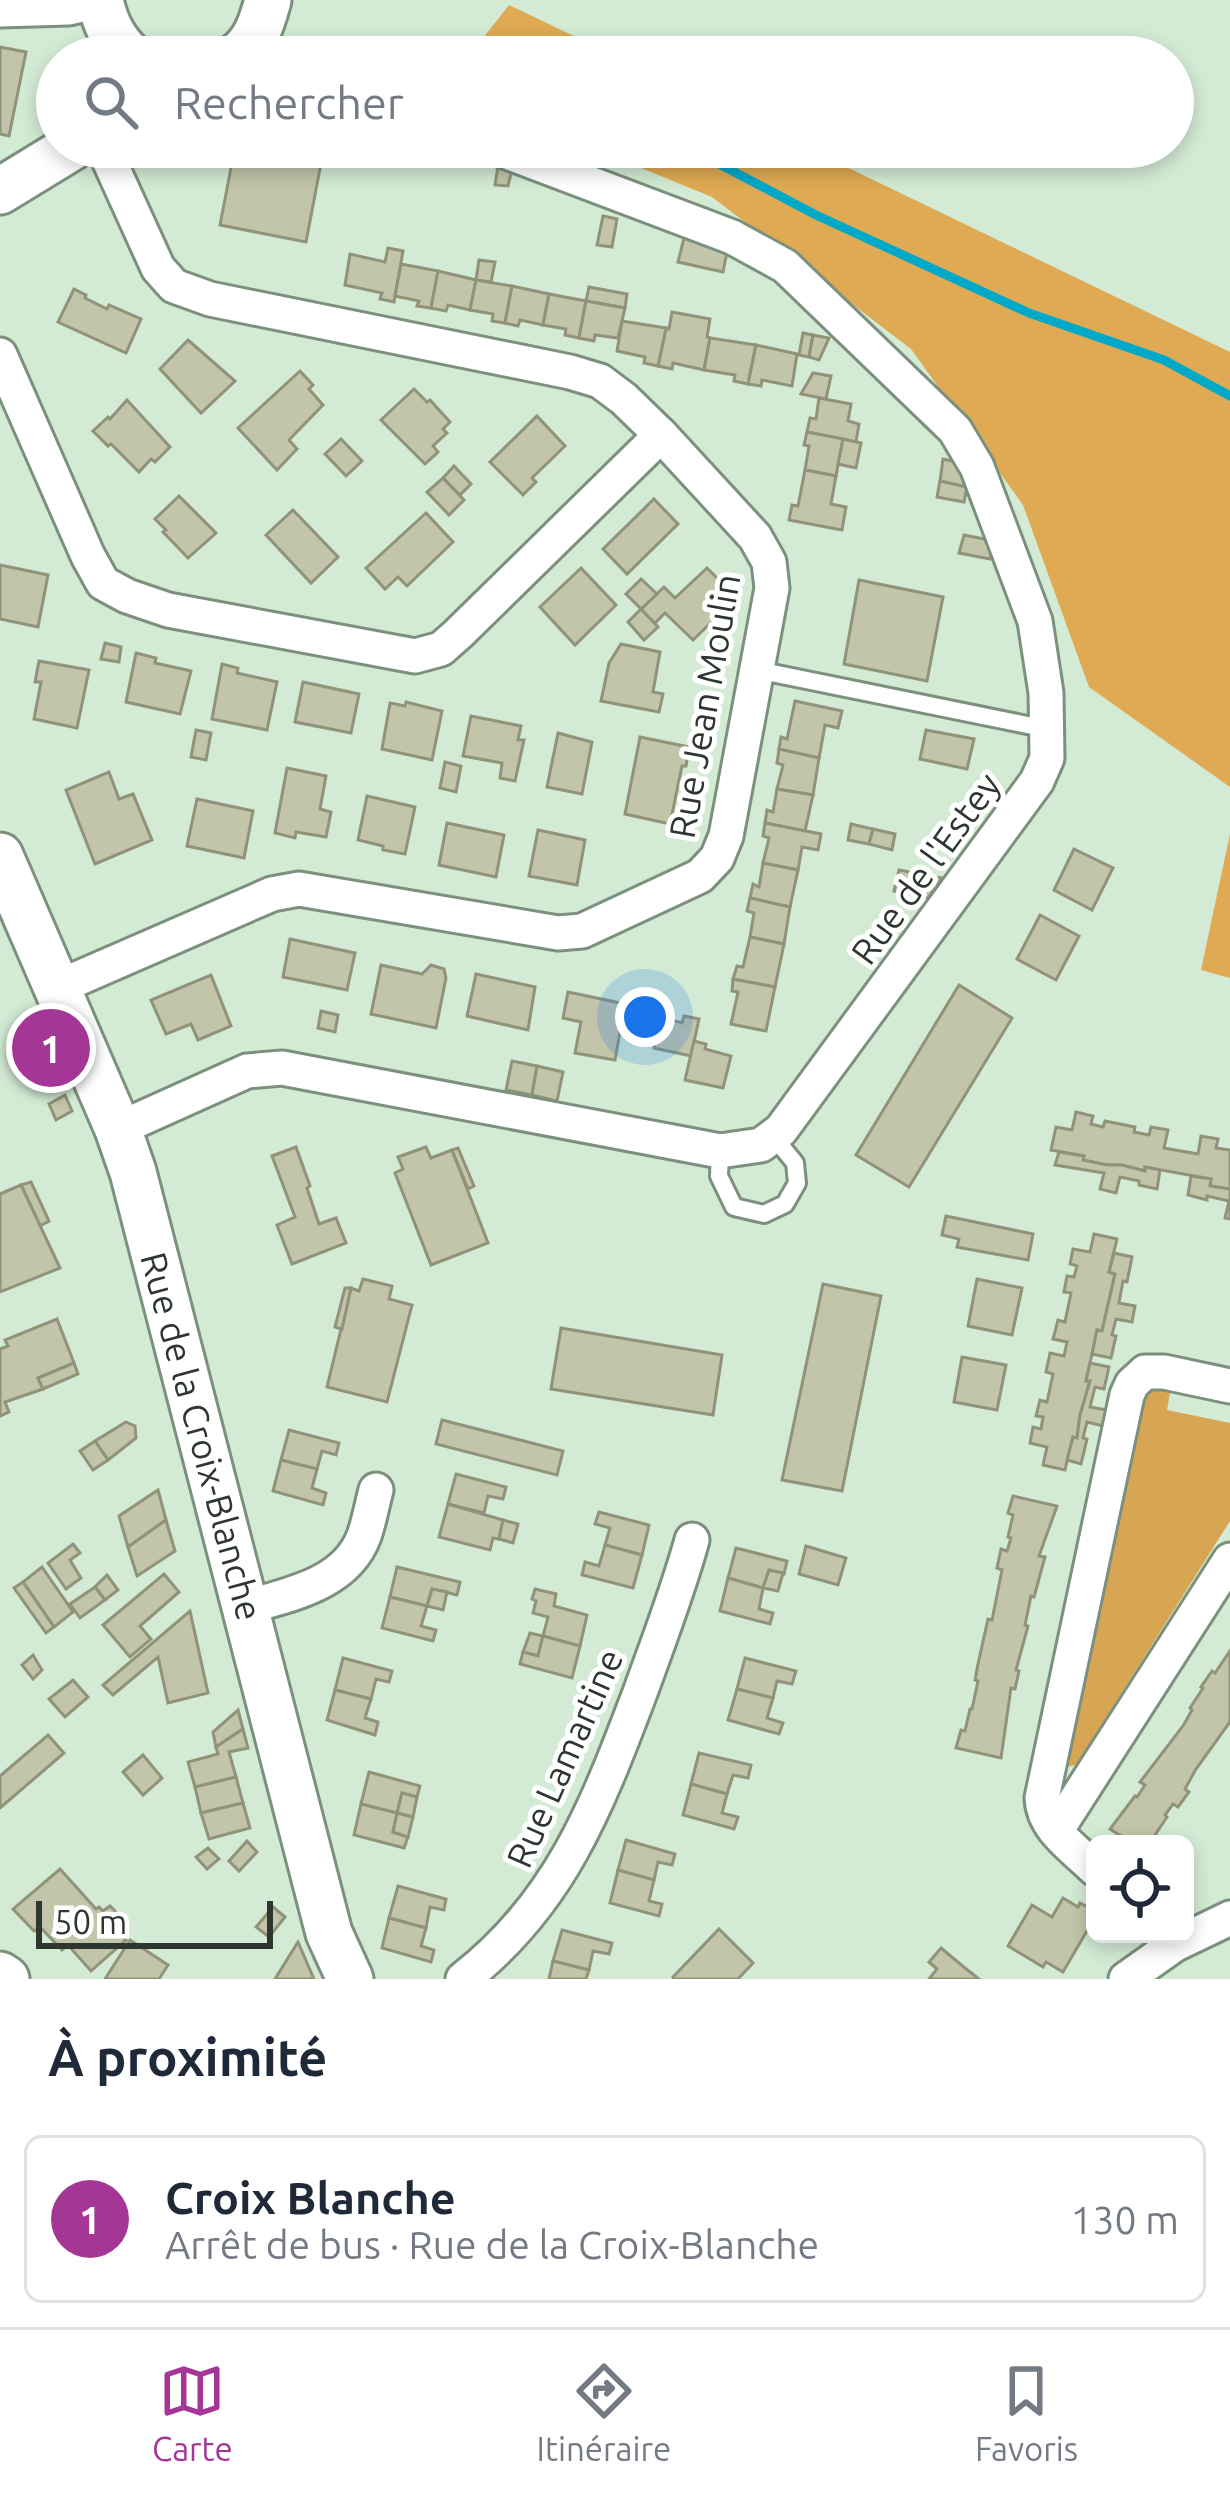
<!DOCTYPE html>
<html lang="fr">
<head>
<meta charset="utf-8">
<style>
	body { margin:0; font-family:Ubuntu,sans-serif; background:#f2f2f3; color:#1f2937 }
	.controls { position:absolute; right:36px; bottom:36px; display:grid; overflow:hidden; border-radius:18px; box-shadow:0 6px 18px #0003 }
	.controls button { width:108px; height:108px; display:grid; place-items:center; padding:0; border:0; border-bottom:3px solid #e0e1e3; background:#fff; color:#1f2937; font:60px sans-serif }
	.scale { position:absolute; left:36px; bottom:30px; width:237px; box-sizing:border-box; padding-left:12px; border:6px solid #2e372f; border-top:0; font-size:33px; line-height:42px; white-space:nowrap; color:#2e372f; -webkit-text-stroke:9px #fff; paint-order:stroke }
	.you { position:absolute; left:645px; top:1017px; width:42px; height:42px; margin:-30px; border:9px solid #fff; border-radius:50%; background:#1a73e8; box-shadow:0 0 0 18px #1a73e833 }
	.badge { display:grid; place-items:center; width:78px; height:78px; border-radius:50%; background:#a43796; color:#fff; font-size:39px; font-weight:700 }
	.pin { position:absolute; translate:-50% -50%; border:6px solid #fff; box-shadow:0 3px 12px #0006 }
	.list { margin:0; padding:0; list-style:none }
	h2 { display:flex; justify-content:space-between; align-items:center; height:156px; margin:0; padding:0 48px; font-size:51px }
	h2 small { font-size:39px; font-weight:400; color:#747a83 }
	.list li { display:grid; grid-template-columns:78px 1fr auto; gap:36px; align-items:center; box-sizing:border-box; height:168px; margin:0 24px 24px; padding:0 24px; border:3px solid #e0e1e3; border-radius:18px }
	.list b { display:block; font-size:45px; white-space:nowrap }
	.list p { margin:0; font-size:39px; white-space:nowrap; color:#747a83 }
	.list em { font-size:39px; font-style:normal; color:#747a83 }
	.icon { flex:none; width:66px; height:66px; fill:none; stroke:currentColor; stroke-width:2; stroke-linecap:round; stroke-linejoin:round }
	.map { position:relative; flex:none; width:1230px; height:1979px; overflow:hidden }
	.search { position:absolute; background:#fff; box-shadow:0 6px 18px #0003; left:36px; right:36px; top:36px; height:132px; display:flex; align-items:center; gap:30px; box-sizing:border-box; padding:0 42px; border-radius:66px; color:#747a83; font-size:45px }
	.sheet { height:348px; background:#fff }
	nav { display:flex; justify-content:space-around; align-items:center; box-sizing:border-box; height:168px; border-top:3px solid #e0e1e3; background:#fff; font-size:33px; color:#747a83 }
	nav a { display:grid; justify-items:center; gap:6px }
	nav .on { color:#a43796 }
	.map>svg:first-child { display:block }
	.green { fill:#d8a653 }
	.forest { fill:#dfaa53 }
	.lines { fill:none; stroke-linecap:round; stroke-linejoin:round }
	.stream { stroke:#01a9c9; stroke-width:9 }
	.building { fill:#c2c5a9; stroke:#909379; stroke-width:3 }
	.service-casing { stroke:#7b907d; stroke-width:22 }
	.minor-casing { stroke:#7b907d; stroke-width:39 }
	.secondary-casing { stroke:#7b907d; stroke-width:51 }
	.service { stroke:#fff; stroke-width:16 }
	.minor { stroke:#fff; stroke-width:33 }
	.secondary { stroke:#fff; stroke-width:45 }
	.labels { text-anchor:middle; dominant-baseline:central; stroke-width:10; stroke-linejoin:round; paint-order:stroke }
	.street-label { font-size:36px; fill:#2e372f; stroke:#fff }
</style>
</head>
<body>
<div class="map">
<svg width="1230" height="1979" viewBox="0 0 1230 1979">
	<rect width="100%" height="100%" fill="#d3ebd5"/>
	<polygon class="green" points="1157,1385 1171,1387 1167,1410 1230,1423 1230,1521 1076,1765 1066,1767 1062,1759 1139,1403 1145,1392"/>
	<g class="forest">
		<polygon points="509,5 618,57 468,57"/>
		<polygon points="590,147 805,147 1230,352 1230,787 1089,687 1023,505 911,349 712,197"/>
		<polygon points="1230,834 1230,978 1201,970"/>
	</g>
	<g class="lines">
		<polyline class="stream" points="687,147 816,215 1029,313 1164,360 1230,396"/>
	</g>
	<g class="building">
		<polygon points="0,47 26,52 9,136 0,134"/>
		<polygon points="235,147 268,147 322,158 306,242 220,225"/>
		<polygon points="390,147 423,147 419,166 388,158"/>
		<polygon points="499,160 513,165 508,186 495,185"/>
		<polygon points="603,216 617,219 612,247 597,245"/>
		<polygon points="685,234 727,252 723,272 678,262"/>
		<polygon points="388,248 403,251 394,302 380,299 382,293 345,285 350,254 385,262"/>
		<polygon points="479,260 495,262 491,282 476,280"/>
		<polygon points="401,264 438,271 431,308 417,306 419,301 395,296"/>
		<polygon points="438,271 476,280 470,310 448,305 446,311 431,308"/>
		<polygon points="476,280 512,286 505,323 492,321 493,314 470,310"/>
		<polygon points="512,286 549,294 543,325 520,320 518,326 505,323"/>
		<polygon points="589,287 627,294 625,308 586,301"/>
		<polygon points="74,289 86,295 85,298 107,309 109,305 141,319 126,353 58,322"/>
		<polygon points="549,294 586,301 579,338 565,335 566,329 543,325"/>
		<polygon points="586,301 625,308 618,338 595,335 594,341 579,338"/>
		<polygon points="672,312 710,319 707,337 710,338 704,370 673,363 672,369 658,366 666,328 669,329"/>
		<polygon points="622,321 666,328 658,366 644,363 645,357 617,351"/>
		<polygon points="803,333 813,335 809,357 799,355"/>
		<polygon points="813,335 829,338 819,360 809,357"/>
		<polygon points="710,338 756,345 748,384 734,381 735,375 704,370"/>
		<polygon points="188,340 235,381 201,413 160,369"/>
		<polygon points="756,345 797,354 792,386 762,380 761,386 748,384"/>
		<polygon points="300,371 313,385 309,389 323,405 289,440 297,449 277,470 238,428"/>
		<polygon points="813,373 831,376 826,399 801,394"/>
		<polygon points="414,389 427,402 430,400 450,422 443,429 447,433 433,446 438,452 425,464 381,420"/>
		<polygon points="819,398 851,404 848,421 859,424 856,442 807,432 810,418 816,419"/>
		<polygon points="127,400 170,447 155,462 151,459 139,472 111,444 108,446 93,431 108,417 110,419"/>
		<polygon points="537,416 565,446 532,478 536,482 523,495 490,462"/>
		<polygon points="807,432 843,439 836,476 805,470 809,446 804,445"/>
		<polygon points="341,439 362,461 346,476 325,454"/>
		<polygon points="843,439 861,443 856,468 838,464"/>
		<polygon points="943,459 965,464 969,469 965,487 940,481"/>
		<polygon points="454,466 471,484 460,495 443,478"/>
		<polygon points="805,470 836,476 831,504 846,507 842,530 789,520 792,505 798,506"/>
		<polygon points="443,478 464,500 449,515 427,492"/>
		<polygon points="940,481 967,487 964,502 937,497"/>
		<polygon points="179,496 216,533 188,558 163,532 166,530 155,519"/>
		<polygon points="654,499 678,524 627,574 603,549"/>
		<polygon points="293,510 338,557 311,583 266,535"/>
		<polygon points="426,513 453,542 407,586 398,577 385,589 366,568"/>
		<polygon points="964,535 994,541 990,559 959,553"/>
		<polygon points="0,565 48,575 38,627 0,619"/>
		<polygon points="581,568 616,605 575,645 540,607"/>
		<polygon points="707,568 724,585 710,598 722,612 693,640 665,613 654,624 641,609 664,587 675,598"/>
		<polygon points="641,579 657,594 641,609 626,594"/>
		<polygon points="859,580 943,597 927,681 844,664"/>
		<polygon points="641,609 658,627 644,640 628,622"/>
		<polygon points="105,643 121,647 119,662 101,659"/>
		<polygon points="621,644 660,652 653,692 663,694 659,712 601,701 609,663"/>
		<polygon points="136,653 156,658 155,663 191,671 180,714 126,702"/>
		<polygon points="39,661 89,670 77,728 34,719 41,682 35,682"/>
		<polygon points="222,664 238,668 237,673 277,682 267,730 212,719"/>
		<polygon points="303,682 359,694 351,733 295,722"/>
		<polygon points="795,701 842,711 838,728 825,725 819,758 779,749 781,737 787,739"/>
		<polygon points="406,702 442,711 432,760 382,749 390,703 405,706"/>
		<polygon points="471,716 521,726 518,740 524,740 515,781 500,778 502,763 463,756"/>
		<polygon points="196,730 211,733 206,760 191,757"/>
		<polygon points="926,730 974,739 967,769 920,759"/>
		<polygon points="558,733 592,742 582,794 547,787"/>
		<polygon points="640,737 689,747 686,766 682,766 670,824 625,814"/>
		<polygon points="779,749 819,758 813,795 777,789 783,765 777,763"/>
		<polygon points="445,762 461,766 456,792 440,788"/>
		<polygon points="287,768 326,776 320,809 331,812 326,837 296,832 295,838 275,833"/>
		<polygon points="109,772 119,799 133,794 152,840 95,864 66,790"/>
		<polygon points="777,789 813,795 805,831 765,823 767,810 773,812"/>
		<polygon points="367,796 415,807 405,854 383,850 383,846 358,840"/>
		<polygon points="197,799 253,811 244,858 187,846"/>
		<polygon points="447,823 504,835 496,877 439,865"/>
		<polygon points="765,823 821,834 818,850 802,847 798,870 763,863 769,838 763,836"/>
		<polygon points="851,824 873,829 869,844 848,840"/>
		<polygon points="873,829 895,834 892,850 869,844"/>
		<polygon points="538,830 585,840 577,885 529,876"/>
		<polygon points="1074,849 1113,868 1092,910 1054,890"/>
		<polygon points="763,863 798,870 790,907 750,898 753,884 759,887"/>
		<polygon points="899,870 942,878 928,898 894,891"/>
		<polygon points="750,898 790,907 784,944 750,937 754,913 747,911"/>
		<polygon points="1040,915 1079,936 1056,980 1017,959"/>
		<polygon points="750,937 784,944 775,987 733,979 737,966 743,967"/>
		<polygon points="290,939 355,953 347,990 283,977"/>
		<polygon points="381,965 422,974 431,965 444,969 446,978 436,1028 371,1014"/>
		<polygon points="476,974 535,987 528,1030 467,1016"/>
		<polygon points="211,975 231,1026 198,1040 191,1024 166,1034 151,1000"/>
		<polygon points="733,979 775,987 766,1031 731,1024 738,992 732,991"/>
		<polygon points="959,985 1012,1018 909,1187 856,1155"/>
		<polygon points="568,992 625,1004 615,1060 575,1053 581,1022 563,1018"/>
		<polygon points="321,1011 338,1015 335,1032 318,1028"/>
		<polygon points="684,1016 699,1019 691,1056 654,1048 661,1017 682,1023"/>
		<polygon points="694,1041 706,1044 705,1049 731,1056 723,1088 685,1080"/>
		<polygon points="512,1061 537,1066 532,1095 506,1090"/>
		<polygon points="537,1066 563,1072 557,1101 532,1095"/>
		<polygon points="65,1095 72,1111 56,1120 49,1104"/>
		<polygon points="1076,1112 1093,1116 1091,1124 1103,1127 1105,1121 1135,1127 1134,1132 1149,1135 1151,1127 1168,1130 1164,1148 1198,1154 1201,1136 1218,1139 1216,1148 1230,1150 1230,1189 1210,1186 1211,1179 1145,1167 1145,1171 1122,1165 1107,1165 1083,1160 1084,1156 1051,1150 1056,1127 1072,1130"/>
		<polygon points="296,1147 310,1186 307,1188 319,1224 336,1218 346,1243 292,1264 277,1225 295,1217 272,1156"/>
		<polygon points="426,1147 431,1158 452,1150 488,1243 431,1265 395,1173 403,1169 398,1157"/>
		<polygon points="458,1148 474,1186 468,1189 452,1150"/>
		<polygon points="1059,1152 1084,1156 1083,1160 1107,1165 1122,1165 1145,1171 1145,1167 1160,1170 1157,1189 1139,1185 1139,1181 1120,1177 1116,1193 1100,1189 1104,1173 1055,1165"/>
		<polygon points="1191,1176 1211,1179 1210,1186 1230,1189 1230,1219 1225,1218 1229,1201 1207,1196 1207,1200 1188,1195"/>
		<polygon points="31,1182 49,1221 40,1226 21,1185"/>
		<polygon points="21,1185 60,1268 0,1292 0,1194"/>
		<polygon points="946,1216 1033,1234 1028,1260 957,1247 959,1239 942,1235"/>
		<polygon points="1094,1234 1117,1239 1109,1272 1115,1274 1102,1331 1097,1330 1092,1354 1086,1381 1090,1381 1080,1415 1077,1438 1073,1437 1065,1470 1043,1465 1047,1447 1030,1443 1033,1427 1041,1429 1043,1417 1036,1416 1040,1400 1047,1402 1053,1374 1046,1372 1050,1353 1064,1356 1067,1342 1053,1339 1058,1320 1065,1322 1071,1293 1064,1292 1067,1276 1074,1277 1077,1266 1070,1264 1073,1249 1090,1252"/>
		<polygon points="1114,1253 1132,1257 1127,1282 1123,1281 1119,1303 1135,1306 1132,1322 1116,1319 1112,1335 1116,1336 1111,1358 1092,1354 1097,1330 1102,1331 1115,1274 1109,1272"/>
		<polygon points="363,1279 392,1286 389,1299 412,1305 387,1402 327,1387 351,1288 359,1291"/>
		<polygon points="977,1279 1022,1288 1012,1335 968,1326"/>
		<polygon points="823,1284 881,1296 842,1491 782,1480"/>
		<polygon points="345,1288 351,1288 342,1329 335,1327"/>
		<polygon points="57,1319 74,1363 38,1378 43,1389 5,1402 9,1412 0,1416 0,1349 8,1346 5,1340"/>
		<polygon points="561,1328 722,1355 713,1415 551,1389"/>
		<polygon points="962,1357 1006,1365 997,1410 954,1402"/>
		<polygon points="74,1363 78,1374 43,1389 38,1378"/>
		<polygon points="1090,1363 1109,1367 1104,1389 1095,1387 1090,1407 1107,1410 1103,1426 1087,1422 1083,1438 1087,1439 1081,1464 1067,1460 1073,1437 1077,1438 1080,1415 1090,1381 1086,1381"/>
		<polygon points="442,1420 563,1451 557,1475 436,1444"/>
		<polygon points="126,1422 135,1426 136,1438 108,1460 95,1441"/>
		<polygon points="289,1430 339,1443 336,1455 322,1451 317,1469 281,1460"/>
		<polygon points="95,1441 108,1460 93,1470 80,1451"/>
		<polygon points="281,1460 317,1469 312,1488 326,1493 323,1505 273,1491"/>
		<polygon points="456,1474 506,1487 503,1499 488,1496 484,1513 448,1504"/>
		<polygon points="158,1490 166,1520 128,1547 119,1516"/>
		<polygon points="1013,1496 1057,1506 1039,1556 1045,1557 1034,1597 1031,1596 1025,1625 1028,1626 1016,1670 1019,1671 1015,1689 1011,1688 1001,1758 956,1748 961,1730 965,1731 970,1709 972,1709 978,1681 975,1680 978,1664 988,1619 992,1620 1002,1570 997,1568 1001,1549 1007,1551 1011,1538 1008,1537 1013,1515 1008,1513"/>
		<polygon points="448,1504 503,1520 499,1539 493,1538 490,1550 439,1537"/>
		<polygon points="599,1512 649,1525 642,1555 605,1545 610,1528 595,1524"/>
		<polygon points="166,1520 175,1551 137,1576 128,1547"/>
		<polygon points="503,1520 518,1524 513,1543 499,1539"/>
		<polygon points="73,1544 80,1553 70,1560 81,1578 66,1589 48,1563"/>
		<polygon points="605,1545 642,1555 633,1588 582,1575 585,1562 599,1566"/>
		<polygon points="806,1546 846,1558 838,1585 799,1574"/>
		<polygon points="736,1548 787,1561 784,1574 769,1570 763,1588 728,1578"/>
		<polygon points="42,1567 73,1612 54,1627 23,1582"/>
		<polygon points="397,1567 460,1582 457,1595 432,1589 427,1606 390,1597"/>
		<polygon points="769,1570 783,1573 778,1591 763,1588"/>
		<polygon points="164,1574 179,1592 140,1626 151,1639 130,1657 103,1625"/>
		<polygon points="107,1575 118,1590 105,1600 95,1587"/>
		<polygon points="728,1578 763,1588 759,1609 773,1613 770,1624 720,1611"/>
		<polygon points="23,1582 54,1627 46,1633 14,1588"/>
		<polygon points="95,1587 105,1600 80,1618 70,1604"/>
		<polygon points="432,1589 447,1592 443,1610 427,1606"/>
		<polygon points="535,1589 556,1594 554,1606 587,1615 580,1646 543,1636 548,1617 533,1613 536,1601 532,1599"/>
		<polygon points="390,1597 427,1606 421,1626 436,1630 433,1641 382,1628"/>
		<polygon points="190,1611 208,1693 168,1703 158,1657 113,1695 103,1685"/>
		<polygon points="530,1633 543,1636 538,1656 523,1652"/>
		<polygon points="543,1636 580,1646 572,1678 520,1664 523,1652 538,1656"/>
		<polygon points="1230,1651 1230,1722 1196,1769 1185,1789 1189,1792 1178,1807 1173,1804 1165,1815 1167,1817 1155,1835 1159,1837 1155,1844 1134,1844 1110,1829 1135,1796 1137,1797 1145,1785 1140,1782 1183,1726 1192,1710 1190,1708 1203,1688 1201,1687 1212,1671 1215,1673"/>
		<polygon points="33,1655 42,1670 33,1679 22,1665"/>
		<polygon points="343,1658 392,1671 389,1682 376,1679 371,1699 335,1690"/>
		<polygon points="745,1658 796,1671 792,1684 777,1681 773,1698 737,1689"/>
		<polygon points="73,1680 88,1697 65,1717 49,1699"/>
		<polygon points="737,1689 773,1698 767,1718 783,1723 779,1734 728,1720"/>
		<polygon points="335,1690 371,1699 365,1718 378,1722 375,1735 327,1720"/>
		<polygon points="238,1710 243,1729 216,1747 213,1732"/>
		<polygon points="243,1729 248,1748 229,1752 236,1777 195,1787 188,1762 218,1754 216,1747"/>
		<polygon points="48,1735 64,1753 0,1808 0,1776"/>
		<polygon points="699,1753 751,1765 748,1778 733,1775 727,1794 691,1784"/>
		<polygon points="143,1755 162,1778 143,1795 123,1772"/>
		<polygon points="369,1772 420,1786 417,1797 402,1793 397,1813 361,1804"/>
		<polygon points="236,1777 243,1803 201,1813 195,1787"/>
		<polygon points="691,1784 727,1794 722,1813 738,1817 734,1829 683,1815"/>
		<polygon points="402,1793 417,1797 413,1817 397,1813"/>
		<polygon points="243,1803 250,1828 209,1839 201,1813"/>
		<polygon points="361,1804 397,1813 393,1832 408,1837 404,1848 354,1835"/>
		<polygon points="397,1813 413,1817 408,1837 393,1832"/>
		<polygon points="626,1840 675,1854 672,1865 658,1862 654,1880 618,1870"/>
		<polygon points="247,1841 257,1852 239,1871 229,1861"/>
		<polygon points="208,1848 219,1859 207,1869 196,1857"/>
		<polygon points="60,1869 96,1909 99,1907 103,1911 110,1906 121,1917 113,1925 126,1940 91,1971 68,1945 62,1950 41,1928 34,1931 13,1909"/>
		<polygon points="618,1870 654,1880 649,1901 662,1904 659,1916 610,1903"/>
		<polygon points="398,1886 446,1899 444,1910 430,1907 426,1928 389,1918"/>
		<polygon points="1063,1898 1078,1907 1080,1903 1095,1911 1095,1917 1063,1972 1046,1962 1043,1967 1008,1946 1032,1905 1052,1917"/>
		<polygon points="273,1907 285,1917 269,1937 256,1927"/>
		<polygon points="389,1918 426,1928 421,1946 434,1950 431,1962 382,1948"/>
		<polygon points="719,1929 753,1963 738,1979 674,1979 673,1977"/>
		<polygon points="562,1930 612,1943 609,1954 593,1951 589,1970 553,1961"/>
		<polygon points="130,1940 168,1965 159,1979 105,1979"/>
		<polygon points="298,1942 314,1979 275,1979"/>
		<polygon points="941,1948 965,1968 979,1979 929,1979 937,1969 929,1962"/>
		<polygon points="553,1961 589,1970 586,1979 549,1979"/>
	</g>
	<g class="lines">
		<defs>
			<g id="service">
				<polyline points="757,670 1047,729"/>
				<polyline points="720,1151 719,1176 734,1207 764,1214 785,1204 797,1183 795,1163 773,1136"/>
			</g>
			<g id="minor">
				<polyline points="0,10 69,8 99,1"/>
				<polyline points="0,355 88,556 103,583 127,596 168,610 415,656 441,649 458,634 661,435"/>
				<polyline points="56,988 272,894 299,889 558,933 582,931 700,876 717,858 726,836 772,588 769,562 755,537 661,435 624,399 600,381 570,372 210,299 174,286 158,268 103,147"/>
				<polyline points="118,1129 247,1071 282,1068 720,1151 761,1145 781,1130 1037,781 1047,758 1046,693 1035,621 977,467 955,430 785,266 732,237 494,147"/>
				<path d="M247,1607c44,-13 99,-23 117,-71 5,-14 8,-31 12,-46"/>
				<polyline points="1056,1831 1230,1560"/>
				<path d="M1095,1869c-21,-21 -52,-40 -53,-71l85,-403 5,-11 13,-12h19l66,14"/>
				<path d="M463,1979c99,-77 135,-176 178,-289 18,-50 37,-99 51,-150"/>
				<polyline points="1126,1979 1174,1945 1230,1918"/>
			</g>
			<g id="secondary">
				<path d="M100,0c5,23 13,40 31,57"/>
				<path d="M236,57c20,-14 26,-35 32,-57"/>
				<polyline points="0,191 72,147"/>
				<polyline points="0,856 118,1129 133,1172 329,1933 350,1979"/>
				<polyline points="0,1975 6,1979"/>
			</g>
		</defs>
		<use href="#service" class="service-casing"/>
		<use href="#minor" class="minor-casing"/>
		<use href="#secondary" class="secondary-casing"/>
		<use href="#service" class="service"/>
		<use href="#minor" class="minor"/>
		<use href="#secondary" class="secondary"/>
	</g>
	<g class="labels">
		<g class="street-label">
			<text transform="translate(704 706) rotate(-80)">Rue Jean Moulin</text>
			<text transform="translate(925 868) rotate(-54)">Rue de l'Estey</text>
			<text transform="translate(202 1436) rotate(75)">Rue de la Croix-Blanche</text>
			<text transform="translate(564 1758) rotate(-66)">Rue Lamartine</text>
		</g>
	</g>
</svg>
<div class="controls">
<button><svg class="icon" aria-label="locate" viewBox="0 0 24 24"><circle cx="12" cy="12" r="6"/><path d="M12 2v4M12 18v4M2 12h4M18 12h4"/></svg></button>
</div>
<div class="scale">50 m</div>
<div class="you"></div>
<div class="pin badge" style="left:51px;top:1048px">1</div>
<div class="search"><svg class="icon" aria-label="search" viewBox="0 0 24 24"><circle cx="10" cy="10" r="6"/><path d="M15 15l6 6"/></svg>Rechercher</div>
</div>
<section class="sheet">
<h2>À proximité<small></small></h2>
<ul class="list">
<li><span class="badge">1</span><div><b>Croix Blanche</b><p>Arrêt de bus · Rue de la Croix-Blanche</p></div><em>130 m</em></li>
</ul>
</section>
<nav>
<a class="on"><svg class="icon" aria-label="map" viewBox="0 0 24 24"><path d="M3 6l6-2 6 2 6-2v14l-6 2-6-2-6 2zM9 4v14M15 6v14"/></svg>Carte</a>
<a><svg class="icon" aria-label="directions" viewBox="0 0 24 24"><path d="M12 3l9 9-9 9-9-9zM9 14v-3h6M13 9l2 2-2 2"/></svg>Itinéraire</a>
<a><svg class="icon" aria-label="saved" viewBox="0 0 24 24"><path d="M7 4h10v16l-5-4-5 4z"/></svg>Favoris</a>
</nav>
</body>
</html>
